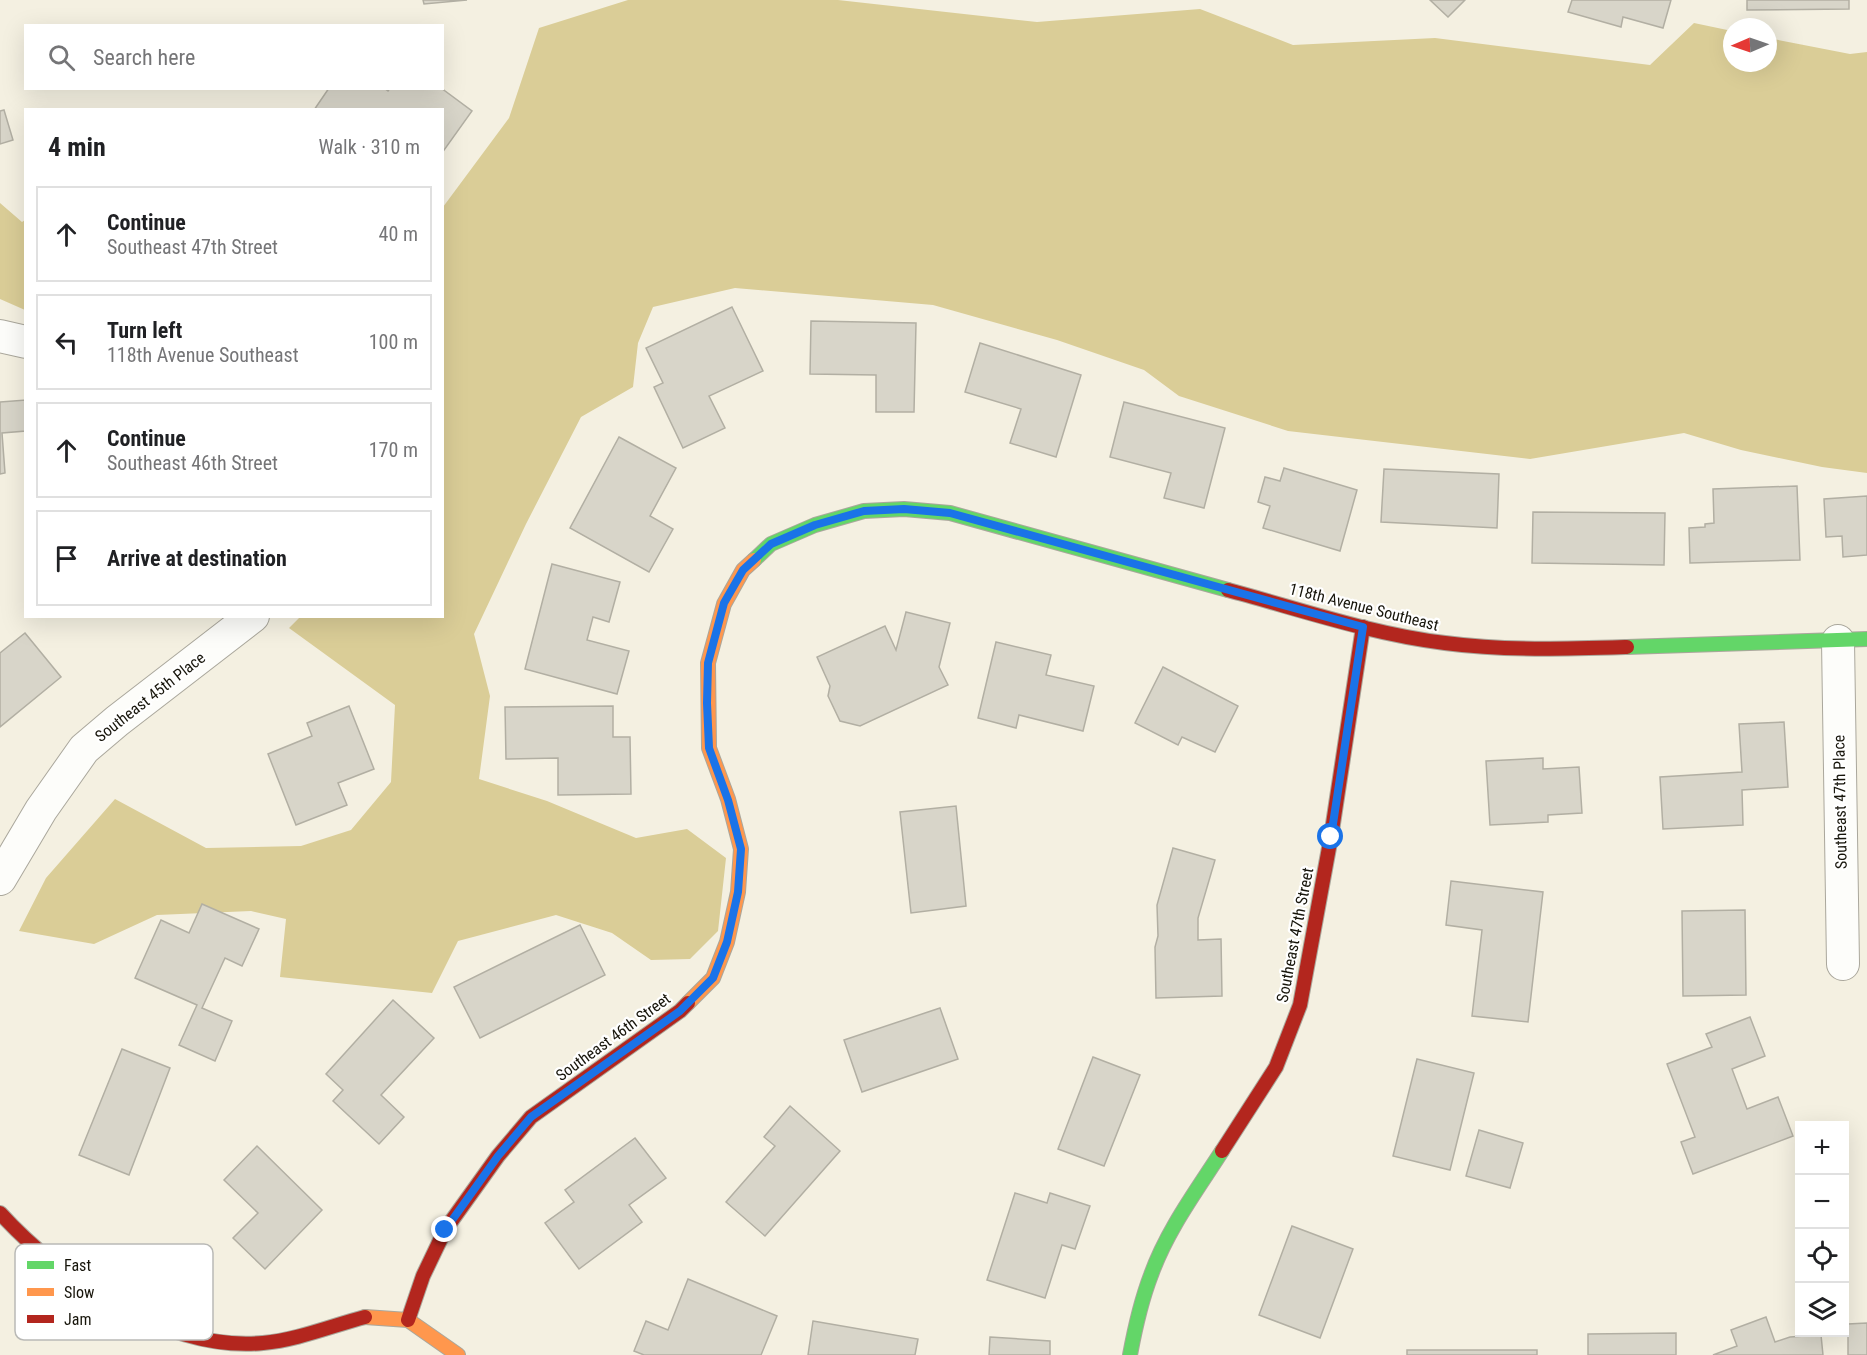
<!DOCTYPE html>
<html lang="en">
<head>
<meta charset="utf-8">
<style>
	body { margin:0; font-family:"Roboto Condensed",sans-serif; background:#f6f6f6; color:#202124 }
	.controls { position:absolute; right:18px; bottom:18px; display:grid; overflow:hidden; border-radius:0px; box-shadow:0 6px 24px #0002 }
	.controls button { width:54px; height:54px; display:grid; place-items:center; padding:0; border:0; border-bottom:2px solid #e0e0e0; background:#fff; color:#202124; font:30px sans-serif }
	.compass { position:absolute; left:1723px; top:18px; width:54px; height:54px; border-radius:50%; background:#fff; box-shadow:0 6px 24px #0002; rotate:268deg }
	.stop { position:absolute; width:18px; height:18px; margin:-14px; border:4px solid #1a73e8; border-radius:50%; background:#fff }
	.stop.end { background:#1a73e8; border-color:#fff; box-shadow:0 2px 6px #0008 }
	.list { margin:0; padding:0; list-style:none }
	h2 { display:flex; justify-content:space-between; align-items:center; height:78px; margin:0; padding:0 24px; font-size:26px }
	h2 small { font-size:20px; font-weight:400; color:#757577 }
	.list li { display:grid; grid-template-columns:39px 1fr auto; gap:18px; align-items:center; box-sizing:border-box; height:96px; margin:0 12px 12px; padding:0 12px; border:2px solid #e0e0e0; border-radius:0px }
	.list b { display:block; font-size:22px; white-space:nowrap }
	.list p { margin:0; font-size:20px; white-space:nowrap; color:#757577 }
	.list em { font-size:20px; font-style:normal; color:#757577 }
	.icon { flex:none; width:33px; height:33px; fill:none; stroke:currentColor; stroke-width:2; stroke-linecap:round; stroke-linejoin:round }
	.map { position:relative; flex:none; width:1867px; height:1355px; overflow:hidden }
	.search { position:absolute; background:#fff; box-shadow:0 6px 24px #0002; left:24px; top:24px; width:420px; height:66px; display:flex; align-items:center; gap:15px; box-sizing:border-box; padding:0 21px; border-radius:0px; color:#757577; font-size:22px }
	.panel { position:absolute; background:#fff; box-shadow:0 6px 24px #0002; left:24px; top:108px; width:420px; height:510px; border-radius:0px }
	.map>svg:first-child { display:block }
	.forest { fill:#dacd97 }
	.building { fill:#d8d5c9; stroke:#b2afa3; stroke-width:1.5 }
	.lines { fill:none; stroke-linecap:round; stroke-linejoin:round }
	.street-casing { stroke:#aaa79c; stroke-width:34 }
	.fast-casing { stroke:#aaa79c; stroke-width:16 }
	.slow-casing { stroke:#aaa79c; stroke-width:16 }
	.jam-casing { stroke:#aaa79c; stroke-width:16 }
	.street { stroke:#fdfdfa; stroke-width:32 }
	.fast { stroke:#63d668; stroke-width:14 }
	.slow { stroke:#ff974d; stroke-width:14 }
	.jam { stroke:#b3261e; stroke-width:14 }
	.route { stroke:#1a73e8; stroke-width:8 }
	.labels { text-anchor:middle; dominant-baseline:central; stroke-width:4.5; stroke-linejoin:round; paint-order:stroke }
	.street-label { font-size:16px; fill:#17150b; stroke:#fff }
	.key { fill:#fff; stroke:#b9b9b6; stroke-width:1.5 }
	.key-label { font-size:16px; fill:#17150b }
</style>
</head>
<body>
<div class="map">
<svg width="1867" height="1355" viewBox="0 0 1867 1355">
	<rect width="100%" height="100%" fill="#f4f0e1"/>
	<g class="forest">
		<polygon points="628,0 838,0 1037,22 1200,9 1293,45 1435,38 1650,65 1694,23 1732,31 1732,63 1768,63 1768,38 1850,54 1867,52 1867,473 1822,467 1741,450 1684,433 1530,459 1288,431 1179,396 1144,370 1057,340 933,305 735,288 653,307 638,343 633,387 581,417 526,524 474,634 490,696 479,779 547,801 636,838 687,829 726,858 718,931 690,959 651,960 612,933 556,915 458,941 432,993 280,977 286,919 251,911 157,915 94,944 19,931 46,878 115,799 206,848 301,846 351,830 391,782 395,705 289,628 300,617 442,616 443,207 509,118 539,28"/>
		<polygon points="0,203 22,222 25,220 25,310 0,299"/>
	</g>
	<g class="building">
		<polygon points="423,0 467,0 424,4"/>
		<polygon points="1430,0 1465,0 1448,17"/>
		<polygon points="1572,0 1671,0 1663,28 1623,17 1621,27 1568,12"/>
		<polygon points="1747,0 1849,0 1849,9 1747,10"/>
		<polygon points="329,88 384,88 388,91 390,88 441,88 472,111 442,153 442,110 314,110"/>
		<polygon points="4,110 13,140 0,144 0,111"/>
		<polygon points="732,307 763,371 709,396 725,428 683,448 654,387 663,383 646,348"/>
		<polygon points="811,321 916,323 914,412 876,412 876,375 810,374"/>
		<polygon points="980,343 1081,375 1056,457 1010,443 1021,409 965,392"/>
		<polygon points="26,400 26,431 2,433 5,473 0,474 0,402"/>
		<polygon points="1124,402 1225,428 1204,508 1164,498 1171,473 1110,457"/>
		<polygon points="619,437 676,468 650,516 673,529 649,572 570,528"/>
		<polygon points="1284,468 1357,490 1340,551 1263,528 1270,506 1258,502 1265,477 1280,481"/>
		<polygon points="1384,469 1499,474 1497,528 1381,522"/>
		<polygon points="1797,486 1800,560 1690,563 1689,528 1705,527 1705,524 1714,523 1713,489"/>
		<polygon points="1867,496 1867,555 1843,557 1842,536 1826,537 1824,499"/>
		<polygon points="1533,512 1665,513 1664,565 1532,563"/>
		<polygon points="552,564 620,582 609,622 593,617 587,640 629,651 617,694 525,669"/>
		<polygon points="906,612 950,623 939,667 948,685 860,726 840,721 828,696 830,686 817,657 885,626 896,650"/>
		<polygon points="25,633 61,677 0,727 0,653"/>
		<polygon points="996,642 1051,655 1046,675 1094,686 1083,731 1019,715 1016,728 978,718"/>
		<polygon points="1163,667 1238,706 1215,752 1182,737 1178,745 1135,723"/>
		<polygon points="349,706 374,769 338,783 347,805 296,825 268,754 312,736 307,723"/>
		<polygon points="613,706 613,737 630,737 631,794 558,795 558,758 506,759 505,707"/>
		<polygon points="1784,722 1788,787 1742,790 1743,825 1663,829 1660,777 1742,772 1739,724"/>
		<polygon points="1543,758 1543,769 1579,767 1582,813 1548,815 1548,822 1490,825 1486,761"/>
		<polygon points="956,806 966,906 911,913 900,812"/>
		<polygon points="1173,848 1215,860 1198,918 1198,940 1221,939 1222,996 1156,998 1155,947 1158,936 1157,905"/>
		<polygon points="1451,881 1543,892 1528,1022 1472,1016 1482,930 1446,925"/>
		<polygon points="202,904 259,929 242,966 225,958 202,1008 232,1021 215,1061 179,1045 197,1005 135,978 161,920 189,933"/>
		<polygon points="1745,910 1746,995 1683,996 1682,911"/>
		<polygon points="580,925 605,975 480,1038 454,987"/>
		<polygon points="393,1000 434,1038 381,1095 404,1117 379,1144 333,1101 343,1090 326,1074"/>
		<polygon points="940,1008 958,1059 862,1092 844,1040"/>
		<polygon points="1750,1017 1765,1056 1732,1069 1747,1109 1778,1097 1793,1136 1693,1174 1681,1142 1695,1137 1667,1064 1712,1047 1706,1034"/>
		<polygon points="122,1049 170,1068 129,1175 79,1155"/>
		<polygon points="1093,1057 1140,1075 1104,1166 1058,1149"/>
		<polygon points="1417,1059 1474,1073 1450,1170 1393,1156"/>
		<polygon points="790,1106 840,1151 765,1236 726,1202 775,1146 764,1137"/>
		<polygon points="1479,1130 1523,1143 1510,1188 1466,1176"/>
		<polygon points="635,1138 666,1178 629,1205 642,1222 579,1269 545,1223 574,1202 565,1190"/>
		<polygon points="257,1146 322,1210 265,1269 233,1238 258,1213 224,1180"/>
		<polygon points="1015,1193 1047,1203 1050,1193 1090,1206 1075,1249 1062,1245 1045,1298 987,1280"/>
		<polygon points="1292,1226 1353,1249 1320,1338 1259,1315"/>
		<polygon points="688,1279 777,1316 761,1355 644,1355 634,1351 646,1321 668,1330"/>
		<polygon points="1766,1317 1775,1342 1790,1337 1821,1335 1823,1355 1713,1355 1737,1346 1731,1330"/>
		<polygon points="813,1321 918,1339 915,1355 808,1355"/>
		<polygon points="1867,1323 1867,1355 1848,1355 1848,1324"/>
		<polygon points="1676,1333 1676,1355 1588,1355 1588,1334"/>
		<polygon points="990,1337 1050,1341 1050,1355 989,1355"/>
		<rect x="1407" y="1350" width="130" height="5"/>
	</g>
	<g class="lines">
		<defs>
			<g id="street">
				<polyline points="0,336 26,342"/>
				<polyline points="1838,641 1843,964"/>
				<polyline points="0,879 41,810 84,749 117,721 253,616"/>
			</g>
			<g id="fast">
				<polyline points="754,560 771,544 815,525 864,511 904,509 950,513 1228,590"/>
				<polyline points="1627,647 1867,639"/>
				<path d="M1130,1355c5,-27 11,-54 21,-80 16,-45 46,-85 71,-124"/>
			</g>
			<g id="slow">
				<polyline points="688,1003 713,978 727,942 738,892 741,849 728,799 709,748 708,663 724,604 743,570 754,560"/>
				<polyline points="365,1317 408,1320 458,1355"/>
			</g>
			<g id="jam">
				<path d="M1228,590c71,19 143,44 217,53 61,8 120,6 182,4"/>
				<polyline points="1222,1151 1276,1067 1300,1005 1331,837 1363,627"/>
				<path d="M0,1213c61,67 168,139 263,130 34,-3 68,-17 102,-26"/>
				<polyline points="408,1320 423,1276 445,1230 498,1156 531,1117 680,1011 688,1003"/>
			</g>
		</defs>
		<use href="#street" class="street-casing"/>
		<use href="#fast" class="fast-casing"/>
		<use href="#slow" class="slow-casing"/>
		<use href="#jam" class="jam-casing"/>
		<use href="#street" class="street"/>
		<use href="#fast" class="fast"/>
		<use href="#slow" class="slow"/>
		<use href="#jam" class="jam"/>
	</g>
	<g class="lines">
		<polyline class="route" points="445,1230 498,1156 531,1117 680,1011 713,978 727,942 738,892 741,849 728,800 709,748 707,703 708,663 724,603 743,570 771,544 815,525 864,511 904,509 950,513 1363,627 1331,837"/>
	</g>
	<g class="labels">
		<g class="street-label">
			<text transform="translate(1364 607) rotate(14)">118th Avenue Southeast</text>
			<text transform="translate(150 697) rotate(-38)">Southeast 45th Place</text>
			<text transform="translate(1840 802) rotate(-91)">Southeast 47th Place</text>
			<text transform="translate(1295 935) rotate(-79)">Southeast 47th Street</text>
			<text transform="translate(613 1037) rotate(-36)">Southeast 46th Street</text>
		</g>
	</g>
	<rect x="15" y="1244" width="198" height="96" rx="9" class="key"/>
	<rect x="27" y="1261" width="27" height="8" fill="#63d668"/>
	<rect x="27" y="1288" width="27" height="8" fill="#ff974d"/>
	<rect x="27" y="1315" width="27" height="8" fill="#b3261e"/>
	<g class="key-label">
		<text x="64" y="1271">Fast</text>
		<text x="64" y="1298">Slow</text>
		<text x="64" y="1325">Jam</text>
	</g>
</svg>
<div class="controls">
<button>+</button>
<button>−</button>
<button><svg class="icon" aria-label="locate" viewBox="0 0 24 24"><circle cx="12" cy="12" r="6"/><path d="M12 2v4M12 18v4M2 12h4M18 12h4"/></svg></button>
<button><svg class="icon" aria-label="layers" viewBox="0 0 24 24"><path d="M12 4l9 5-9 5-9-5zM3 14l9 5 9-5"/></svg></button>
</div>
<svg class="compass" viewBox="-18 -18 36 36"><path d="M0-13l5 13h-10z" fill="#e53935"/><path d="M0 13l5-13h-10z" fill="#757577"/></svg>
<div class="stop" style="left:1331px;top:837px"></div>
<div class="stop end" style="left:445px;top:1230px"></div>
<div class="search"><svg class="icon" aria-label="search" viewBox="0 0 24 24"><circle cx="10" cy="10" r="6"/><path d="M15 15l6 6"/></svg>Search here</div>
<section class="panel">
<h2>4 min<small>Walk · 310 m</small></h2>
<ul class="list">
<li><svg class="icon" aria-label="ahead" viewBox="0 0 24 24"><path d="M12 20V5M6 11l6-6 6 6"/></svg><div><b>Continue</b><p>Southeast 47th Street</p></div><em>40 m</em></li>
<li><svg class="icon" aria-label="left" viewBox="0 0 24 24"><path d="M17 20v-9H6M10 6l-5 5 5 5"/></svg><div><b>Turn left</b><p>118th Avenue Southeast</p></div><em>100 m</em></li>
<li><svg class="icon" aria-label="ahead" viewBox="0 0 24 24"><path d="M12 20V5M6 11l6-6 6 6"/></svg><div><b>Continue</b><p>Southeast 46th Street</p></div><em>170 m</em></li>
<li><svg class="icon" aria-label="arrive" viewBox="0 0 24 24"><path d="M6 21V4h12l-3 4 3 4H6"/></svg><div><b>Arrive at destination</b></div></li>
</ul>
</section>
</div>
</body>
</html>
